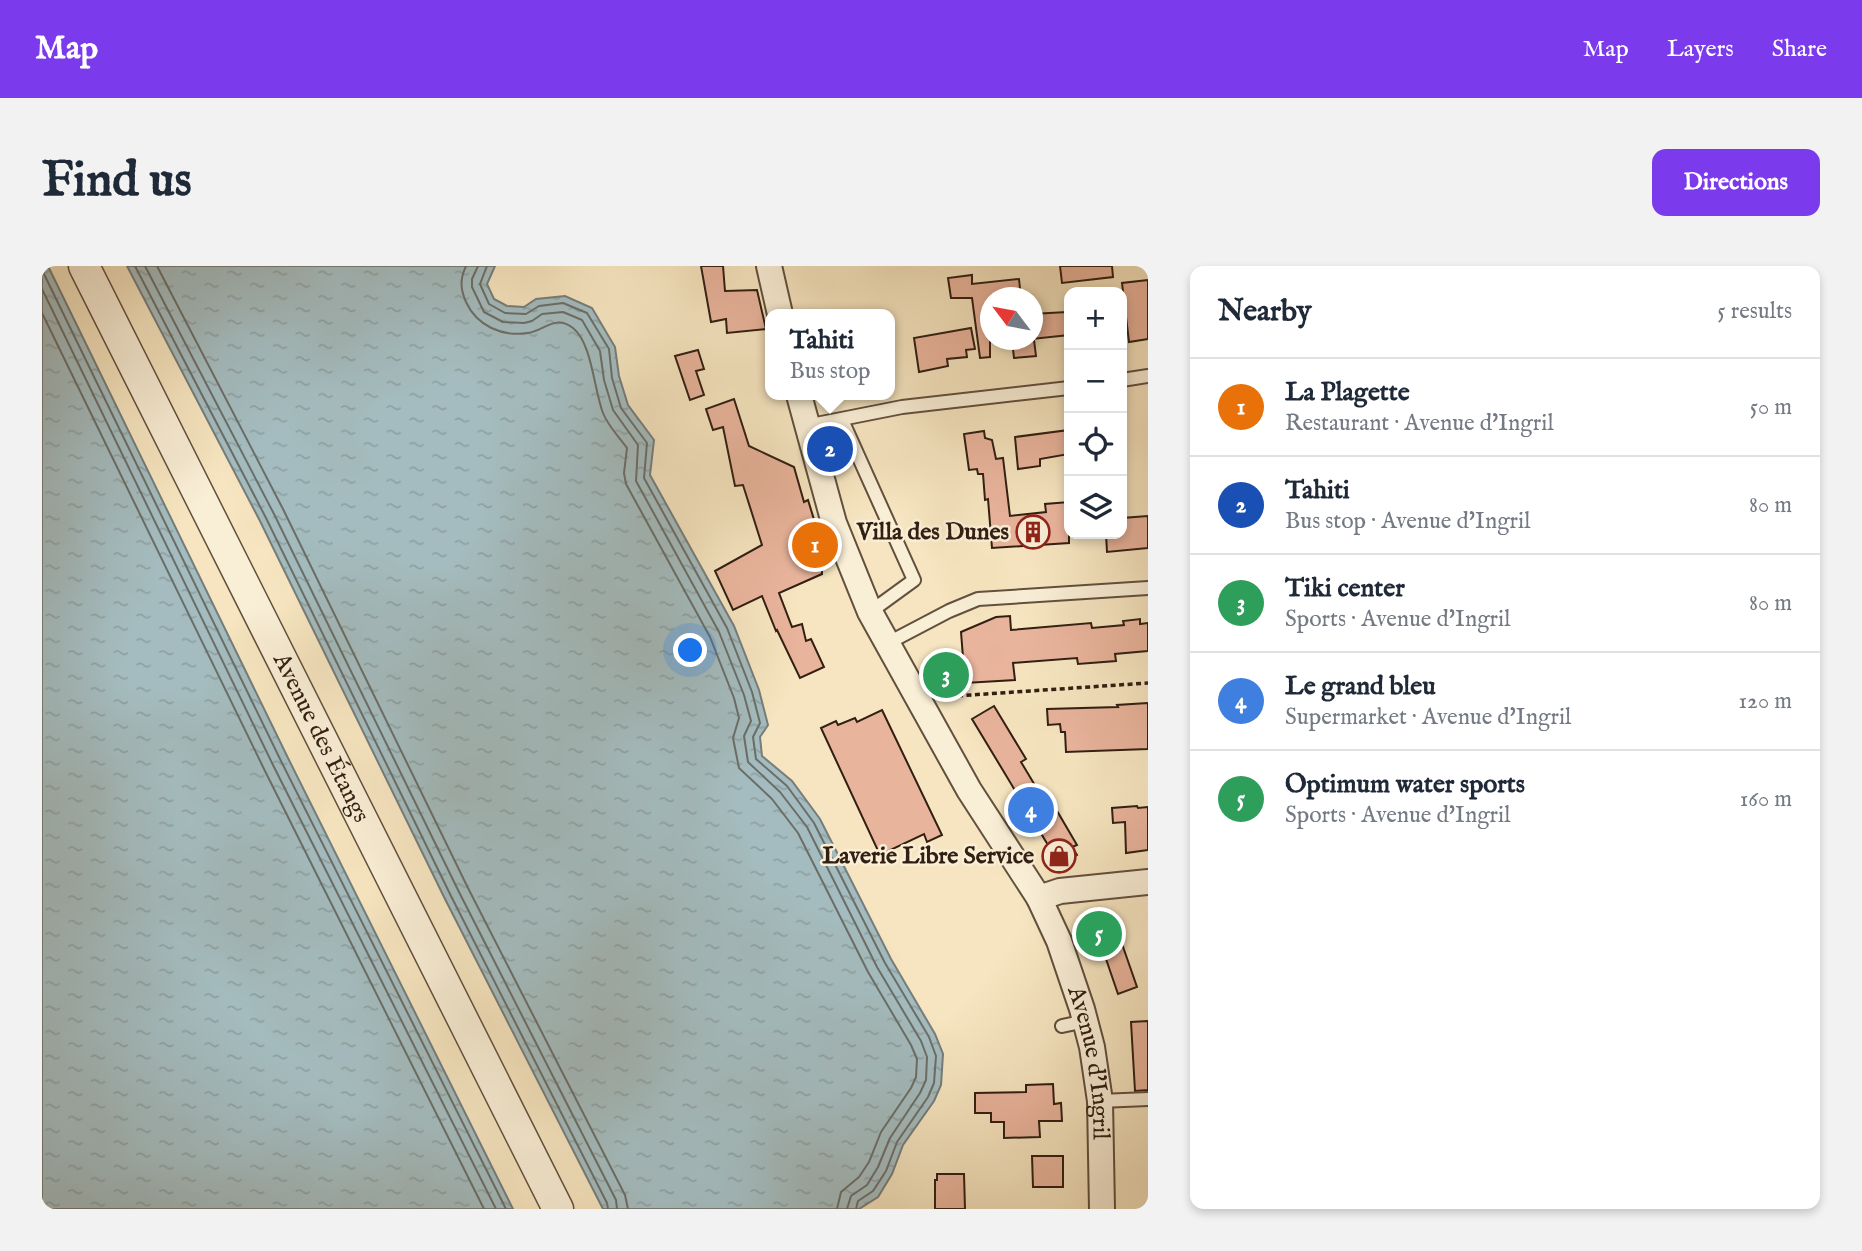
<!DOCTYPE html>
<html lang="en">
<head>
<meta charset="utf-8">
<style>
	body { margin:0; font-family:"IM FELL English",serif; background:#f2f2f3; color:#1f2937 }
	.controls { position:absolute; right:21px; top:21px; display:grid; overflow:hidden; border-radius:14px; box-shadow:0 4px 10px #0003 }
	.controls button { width:63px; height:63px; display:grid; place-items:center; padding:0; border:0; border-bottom:2px solid #e0e1e3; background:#fff; color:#1f2937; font:35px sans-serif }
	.compass { position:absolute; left:938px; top:21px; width:63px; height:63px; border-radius:50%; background:#fff; box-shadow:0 4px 10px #0003; rotate:302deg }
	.you { position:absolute; left:649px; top:385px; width:24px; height:24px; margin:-18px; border:5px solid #fff; border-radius:50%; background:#1a73e8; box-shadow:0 0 0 10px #1a73e833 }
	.badge { display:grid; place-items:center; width:46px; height:46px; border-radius:50%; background:#7c3aed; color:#fff; font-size:23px; font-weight:700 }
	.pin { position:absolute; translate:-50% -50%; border:4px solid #fff; box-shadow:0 2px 7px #0006 }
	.popup { position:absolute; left:723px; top:43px; width:130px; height:91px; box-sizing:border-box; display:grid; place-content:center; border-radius:14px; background:#fff; filter:drop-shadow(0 2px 5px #0005); font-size:23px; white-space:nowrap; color:#747a83 }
	.popup b { font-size:26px; color:#1f2937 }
	.popup::after { content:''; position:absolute; left:50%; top:100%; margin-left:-14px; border:14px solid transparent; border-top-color:#fff }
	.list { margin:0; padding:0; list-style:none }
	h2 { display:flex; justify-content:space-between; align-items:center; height:91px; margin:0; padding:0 28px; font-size:30px }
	h2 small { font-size:23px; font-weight:400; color:#747a83 }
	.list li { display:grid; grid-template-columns:46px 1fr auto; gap:21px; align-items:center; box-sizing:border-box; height:98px; padding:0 28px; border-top:2px solid #e0e1e3 }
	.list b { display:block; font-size:26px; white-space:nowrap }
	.list p { margin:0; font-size:23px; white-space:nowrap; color:#747a83 }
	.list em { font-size:23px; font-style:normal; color:#747a83 }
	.icon { flex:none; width:38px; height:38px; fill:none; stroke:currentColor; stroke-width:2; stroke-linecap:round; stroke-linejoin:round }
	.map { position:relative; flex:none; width:1106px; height:943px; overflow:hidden; border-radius:14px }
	header { display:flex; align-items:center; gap:42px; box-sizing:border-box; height:98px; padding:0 35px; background:#7c3aed; color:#fff }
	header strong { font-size:33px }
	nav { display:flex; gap:38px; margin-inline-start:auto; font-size:24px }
	.intro { display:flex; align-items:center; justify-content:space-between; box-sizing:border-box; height:168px; padding:0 42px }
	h1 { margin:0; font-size:49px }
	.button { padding:18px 32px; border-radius:14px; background:#7c3aed; color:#fff; font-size:24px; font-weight:700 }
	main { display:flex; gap:42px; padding:0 42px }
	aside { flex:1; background:#fff; border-radius:14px; box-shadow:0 4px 10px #0003 }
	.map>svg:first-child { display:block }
	.water { fill:url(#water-ripples); stroke:#767d7a; stroke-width:2 }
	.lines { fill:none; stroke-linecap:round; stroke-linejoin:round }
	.shore { stroke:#6a6e68; stroke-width:2 }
	.building { fill:#e9b49c; stroke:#311f12; stroke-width:2 }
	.service-casing { stroke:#62503e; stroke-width:16 }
	.minor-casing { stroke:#62503e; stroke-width:28 }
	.tertiary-casing { stroke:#62503e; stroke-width:33 }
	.path { stroke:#311f12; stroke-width:3.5; stroke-dasharray:5 3.5; stroke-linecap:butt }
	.service { stroke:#f9eed6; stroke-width:12 }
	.minor { stroke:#f9eed6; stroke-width:24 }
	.tertiary { stroke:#f9eed6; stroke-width:30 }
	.labels { text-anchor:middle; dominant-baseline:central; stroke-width:5; stroke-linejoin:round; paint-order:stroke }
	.poi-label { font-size:24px; font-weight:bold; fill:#311f12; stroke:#f9eed6; text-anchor:end }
	.street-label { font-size:24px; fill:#311f12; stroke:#f9eed6 }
</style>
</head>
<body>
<header>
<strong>Map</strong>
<nav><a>Map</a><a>Layers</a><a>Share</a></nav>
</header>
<div class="intro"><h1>Find us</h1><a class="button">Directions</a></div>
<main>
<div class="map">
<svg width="1106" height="943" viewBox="0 0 1106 943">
	<defs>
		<pattern id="water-ripples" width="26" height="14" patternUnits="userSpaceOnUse" patternTransform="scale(1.75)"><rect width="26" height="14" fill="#a4bcbf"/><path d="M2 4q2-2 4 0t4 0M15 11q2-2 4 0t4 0" fill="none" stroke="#8ea1a3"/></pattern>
	</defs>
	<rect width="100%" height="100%" fill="#f6e5c0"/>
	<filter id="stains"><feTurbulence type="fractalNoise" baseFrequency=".00286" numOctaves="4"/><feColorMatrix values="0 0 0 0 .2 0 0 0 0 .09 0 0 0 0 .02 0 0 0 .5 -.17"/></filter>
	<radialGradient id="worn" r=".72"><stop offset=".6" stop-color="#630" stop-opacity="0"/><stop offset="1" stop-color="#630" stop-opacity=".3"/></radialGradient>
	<g class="water">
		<polygon points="0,0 6,0 246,492 471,943 0,943"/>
		<polygon points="85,0 453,0 445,18 452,33 465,40 482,41 494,33 523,30 550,42 573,81 577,110 586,139 612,174 608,209 692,360 717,424 726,459 718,471 720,490 750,515 778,553 849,693 893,768 901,788 899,819 892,835 861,879 850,908 836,931 817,943 561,943 403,633 218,255"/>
	</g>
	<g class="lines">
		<g class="shore">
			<polyline points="0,0 1,6 239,495 464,943"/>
			<polyline points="93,0 224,252 409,630 565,937 566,943"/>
			<polyline points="103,0 232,248 417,626 574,934 575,943"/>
			<polyline points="115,0 241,243 426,622 583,929 586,943"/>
			<path d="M424,0c-6,13 -6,22 0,36 11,24 36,35 62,31 16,-2 27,-19 45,-5 19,15 21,62 30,85 5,13 16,24 24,35l-3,25 2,11 84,153 24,61 5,20 -6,20 6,30 33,31 26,34 70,139 43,73 6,14 -1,18 -5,11 -30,44 -12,30 -10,15 -18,15 -4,17"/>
			<polyline points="436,0 430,13 430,21 442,46 461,56 482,57 490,55 500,48 521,46 540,54 558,85 562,114 571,144 596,179 594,215 677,366 702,429 709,455 702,470 706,496 738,526 765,561 835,701 879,775 885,791 884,814 878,827 848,872 836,901 825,919 809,930 805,943"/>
			<polyline points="445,0 438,18 447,38 463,47 484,48 497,40 521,37 545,47 567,83 570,112 579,142 605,177 602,212 685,362 710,426 718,457 711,471 714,493 745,520 772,557 843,697 887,771 894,790 892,817 886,831 855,876 844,905 831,925 816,935 814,943"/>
			<polyline points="0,23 231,499 454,943"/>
			<polyline points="0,47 222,503 442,943"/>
		</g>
	</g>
	<g class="building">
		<polygon points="659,0 681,0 683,25 715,24 724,63 685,67 684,53 669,56"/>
		<polygon points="1018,0 1070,0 1071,11 1020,17"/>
		<polygon points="930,9 930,18 977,13 979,32 948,32 948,91 938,92 930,32 909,32 906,12"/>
		<polygon points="1106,14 1106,73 1087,76 1080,17"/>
		<polygon points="1025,46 1027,51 1027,69 990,73 990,48"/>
		<polygon points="929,62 933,83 924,84 925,91 905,93 906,100 877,106 872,72"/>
		<polygon points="970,74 992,74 994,90 972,92"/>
		<polygon points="656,84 662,103 654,105 662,129 648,134 633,90"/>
		<polygon points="692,133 707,180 752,201 762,236 766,234 778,273 780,308 737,327 750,361 760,358 764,375 769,373 782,401 758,412 735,364 734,365 720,330 691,344 673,305 720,279 701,219 693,220 681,161 671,164 664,143"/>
		<polygon points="1027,164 1027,188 998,193 998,200 976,203 973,171"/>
		<polygon points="942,165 943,172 950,174 954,193 961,192 968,250 1004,246 1003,238 1027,236 1027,277 950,282 946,233 943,234 941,208 936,208 935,203 927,204 922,168"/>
		<polygon points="1106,250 1106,282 1065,286 1064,268 1080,268 1080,252"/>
		<polygon points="968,350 969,364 1049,357 1050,362 1082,359 1081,355 1098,353 1098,358 1106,357 1106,385 1073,388 1074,395 1036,398 1035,392 971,397 973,414 923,417 919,366 954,351"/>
		<polygon points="1106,437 1106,483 1024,486 1023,466 1019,466 1018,458 1006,459 1005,443 1076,441 1075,439"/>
		<polygon points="952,440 984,493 979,496 1003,536 1008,533 1035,579 1030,581 1035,589 1018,599 930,453"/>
		<polygon points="840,444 900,569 885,576 882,568 838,589 779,462 794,455 796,459 813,452 815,456"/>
		<polygon points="1095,540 1096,542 1106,541 1106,584 1084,587 1083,556 1071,557 1070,542"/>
		<polygon points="1072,655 1095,721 1076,728 1053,661"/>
		<polygon points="1106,755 1106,824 1093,825 1089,756"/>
		<polygon points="1011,818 1012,838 1019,837 1020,855 997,855 998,871 962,872 962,856 949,856 949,847 933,847 933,827 984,826 984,819"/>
		<polygon points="990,890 1021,890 1021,921 991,921"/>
		<polygon points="895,908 922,908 923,943 893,943 893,914 895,914"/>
	</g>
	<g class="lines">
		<defs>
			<g id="service">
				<polyline points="1080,114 1106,110"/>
				<polyline points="800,154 872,314 828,346"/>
				<polyline points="764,160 860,141 1027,122"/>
				<polyline points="846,377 907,345 936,333 1106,322"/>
				<polyline points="1020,760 1044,755"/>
				<polyline points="1058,835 1106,833"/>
			</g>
			<g id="minor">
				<polyline points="727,0 738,48"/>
				<path id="s1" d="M757,129l35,128 36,89 99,178 70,108 20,43 23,68 10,38 8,54 2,108"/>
				<polyline points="997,632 1018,625 1106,616"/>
			</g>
			<g id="tertiary">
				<path id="s2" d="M42,0l474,943"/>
			</g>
		</defs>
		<use href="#service" class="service-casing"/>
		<use href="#minor" class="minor-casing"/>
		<use href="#tertiary" class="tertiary-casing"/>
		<polyline class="path" points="899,431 1106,417"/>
		<use href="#service" class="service"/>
		<use href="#minor" class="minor"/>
		<use href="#tertiary" class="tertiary"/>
	</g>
	<defs>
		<symbol id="building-ring" viewBox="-11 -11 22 22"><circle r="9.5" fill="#f9eed6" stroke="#8f2418" stroke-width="1.5"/><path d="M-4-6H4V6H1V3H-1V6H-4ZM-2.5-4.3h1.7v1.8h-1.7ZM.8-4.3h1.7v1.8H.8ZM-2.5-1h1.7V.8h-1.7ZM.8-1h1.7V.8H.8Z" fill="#8f2418"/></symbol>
		<symbol id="shop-ring" viewBox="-11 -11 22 22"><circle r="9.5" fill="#f9eed6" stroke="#8f2418" stroke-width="1.5"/><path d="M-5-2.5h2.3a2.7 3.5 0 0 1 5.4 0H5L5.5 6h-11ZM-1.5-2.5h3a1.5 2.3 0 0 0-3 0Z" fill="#8f2418"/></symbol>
	</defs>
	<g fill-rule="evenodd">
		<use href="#building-ring" x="972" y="247" width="38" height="38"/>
		<use href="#shop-ring" x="998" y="571" width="38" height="38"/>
	</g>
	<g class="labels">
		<g class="poi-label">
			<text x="967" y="266">Villa des Dunes</text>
			<text x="992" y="590">Laverie Libre Service</text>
		</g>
		<g class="street-label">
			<text stroke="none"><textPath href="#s2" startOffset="528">Avenue des Étangs</textPath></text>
			<text stroke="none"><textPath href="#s1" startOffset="735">Avenue d'Ingril</textPath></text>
		</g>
	</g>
	<rect width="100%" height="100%" filter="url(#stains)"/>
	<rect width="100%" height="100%" fill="url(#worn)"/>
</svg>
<div class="controls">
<button>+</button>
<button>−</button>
<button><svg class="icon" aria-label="locate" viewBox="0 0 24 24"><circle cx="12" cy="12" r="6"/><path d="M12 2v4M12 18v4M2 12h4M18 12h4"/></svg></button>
<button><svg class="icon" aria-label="layers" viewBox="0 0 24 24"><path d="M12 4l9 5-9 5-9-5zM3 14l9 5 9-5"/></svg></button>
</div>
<svg class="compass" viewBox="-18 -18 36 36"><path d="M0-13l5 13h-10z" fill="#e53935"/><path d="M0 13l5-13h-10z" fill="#747a83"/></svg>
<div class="you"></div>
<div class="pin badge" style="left:773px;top:279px;background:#e8710a">1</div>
<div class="pin badge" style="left:788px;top:183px;background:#1a4fb4">2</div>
<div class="popup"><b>Tahiti</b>Bus stop</div>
<div class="pin badge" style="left:904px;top:409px;background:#2e9e5b">3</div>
<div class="pin badge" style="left:989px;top:544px;background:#3f7fe0">4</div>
<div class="pin badge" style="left:1057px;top:668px;background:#2e9e5b">5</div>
</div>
<aside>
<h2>Nearby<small>5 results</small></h2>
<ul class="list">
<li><span class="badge" style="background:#e8710a">1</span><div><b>La Plagette</b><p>Restaurant · Avenue d'Ingril</p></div><em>50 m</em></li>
<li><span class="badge" style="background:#1a4fb4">2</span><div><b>Tahiti</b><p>Bus stop · Avenue d'Ingril</p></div><em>80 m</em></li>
<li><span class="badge" style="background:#2e9e5b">3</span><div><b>Tiki center</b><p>Sports · Avenue d'Ingril</p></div><em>80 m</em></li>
<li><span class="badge" style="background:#3f7fe0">4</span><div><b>Le grand bleu</b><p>Supermarket · Avenue d'Ingril</p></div><em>120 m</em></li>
<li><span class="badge" style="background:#2e9e5b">5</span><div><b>Optimum water sports</b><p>Sports · Avenue d'Ingril</p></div><em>160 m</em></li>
</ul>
</aside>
</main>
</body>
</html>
